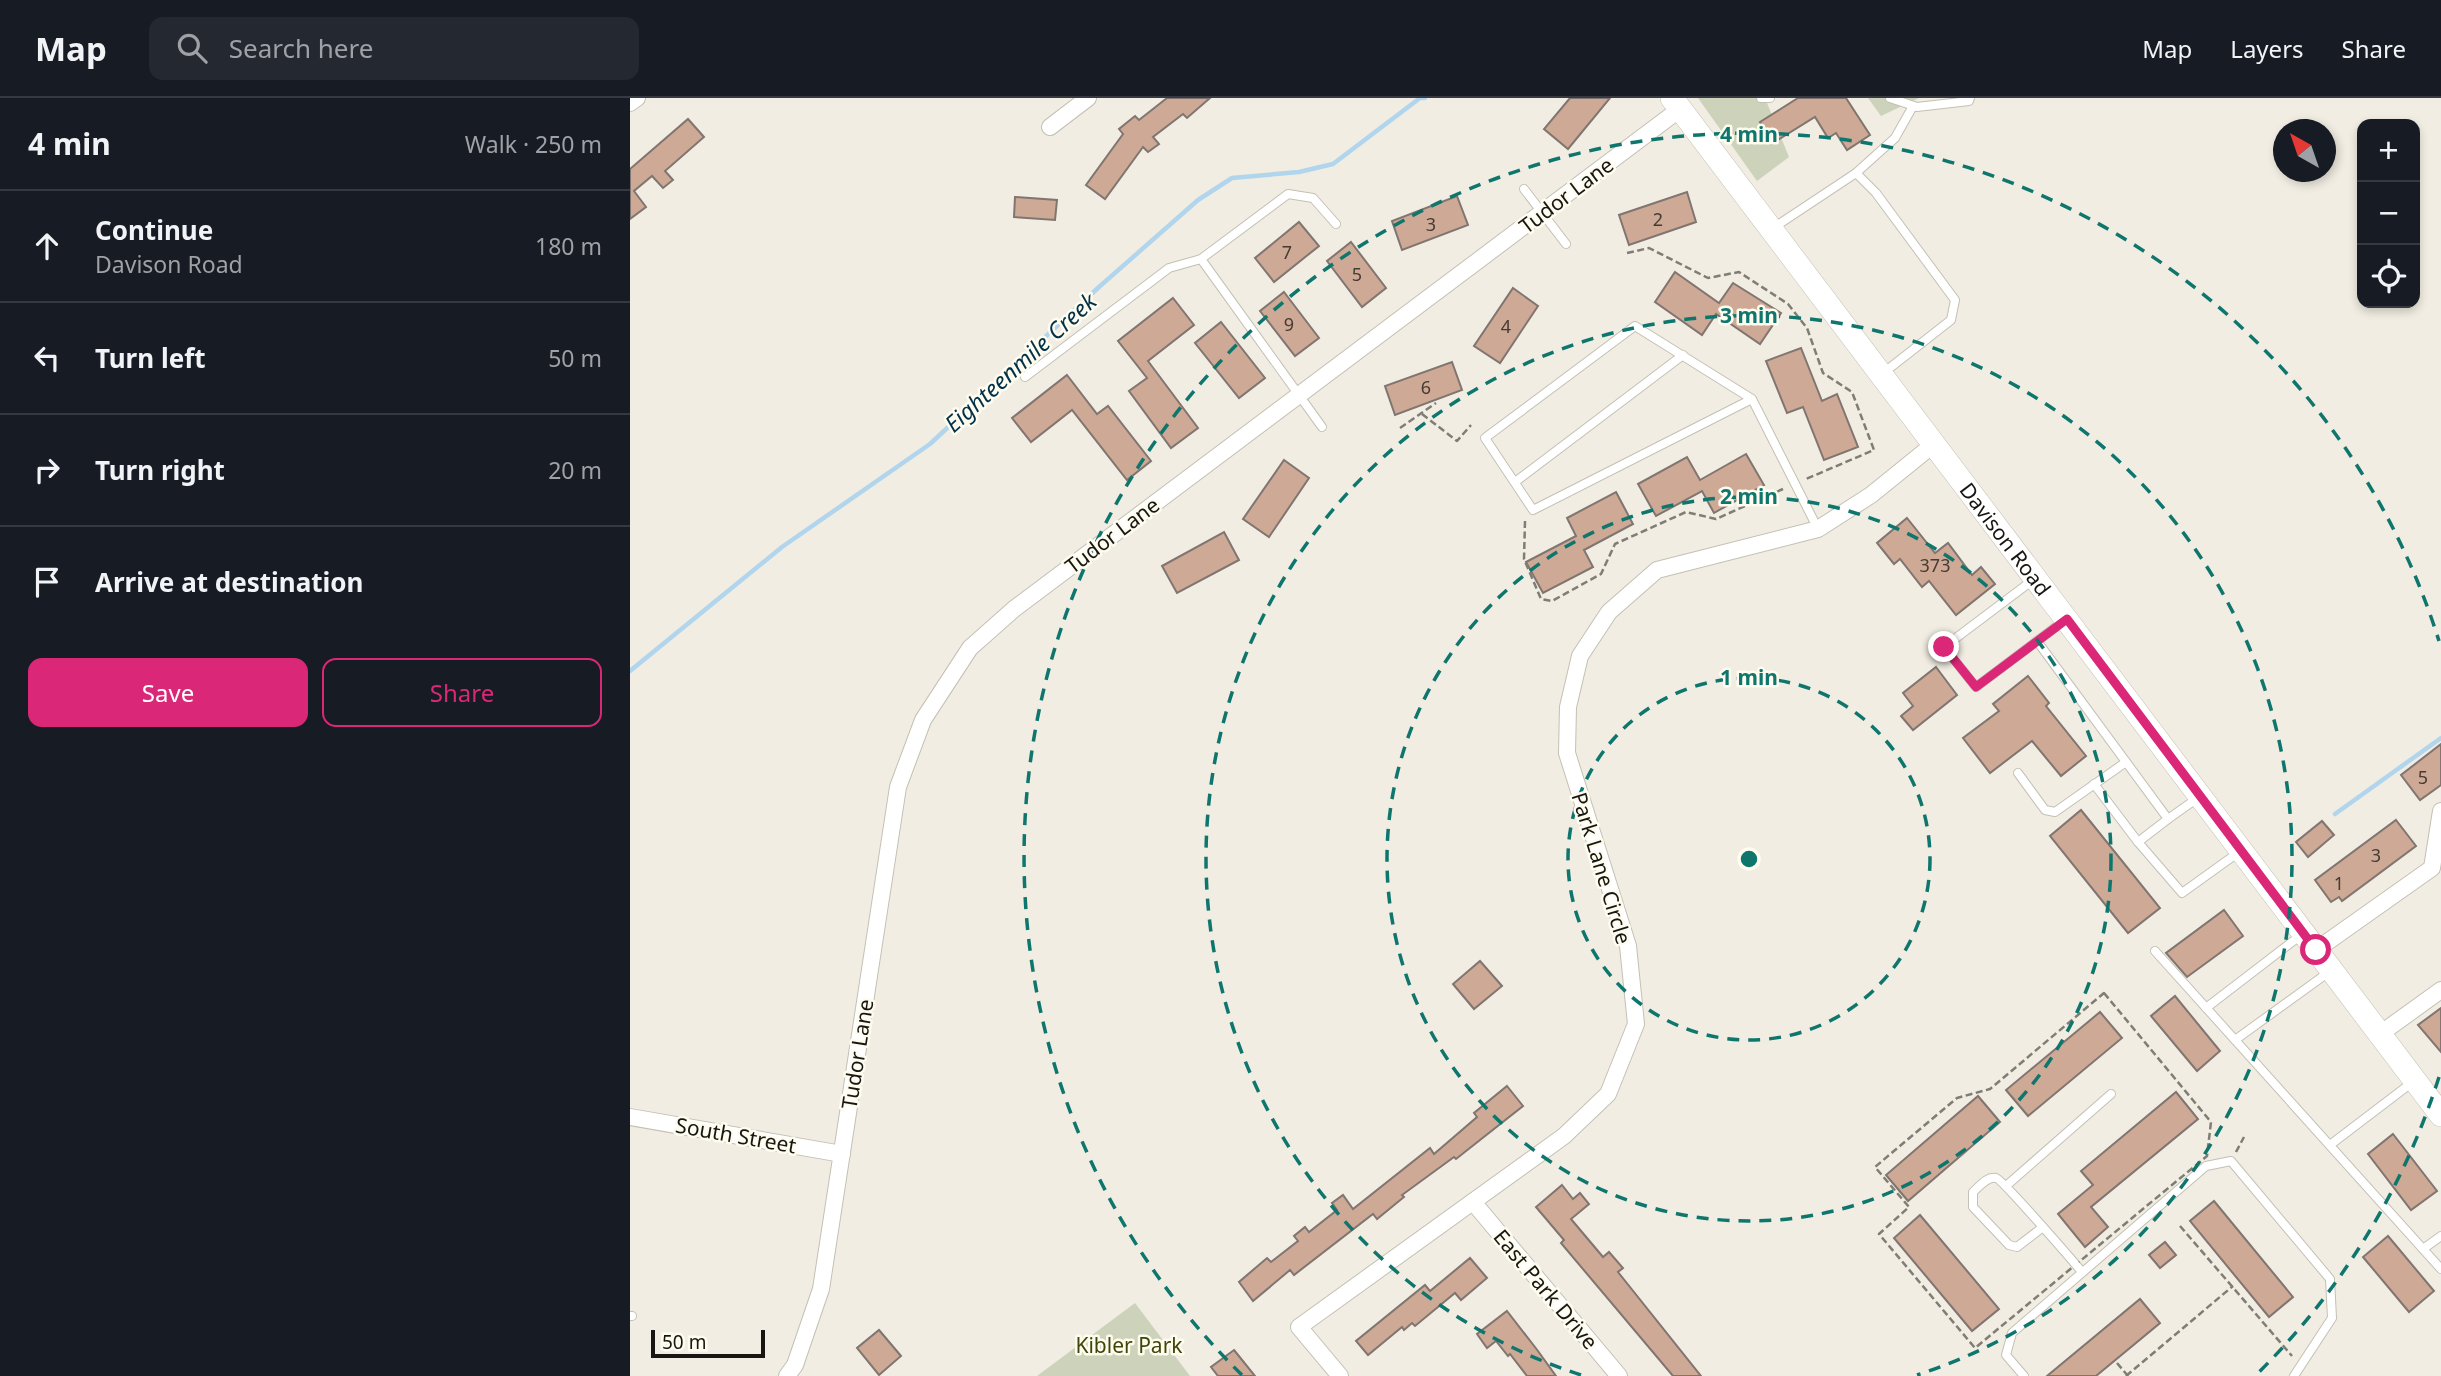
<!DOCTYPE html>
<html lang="en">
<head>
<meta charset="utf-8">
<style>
	body { margin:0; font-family:"Noto Sans",sans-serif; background:#242831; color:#f1f3f6 }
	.controls { position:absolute; right:21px; top:21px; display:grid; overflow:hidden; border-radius:14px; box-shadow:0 4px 10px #0003 }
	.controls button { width:63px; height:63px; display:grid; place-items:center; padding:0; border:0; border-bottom:2px solid #363941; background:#171b24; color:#f1f3f6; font:35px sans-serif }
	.compass { position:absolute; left:1643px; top:21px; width:63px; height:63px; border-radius:50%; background:#171b24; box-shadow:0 4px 10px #0003; rotate:320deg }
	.scale { position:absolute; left:21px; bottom:18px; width:114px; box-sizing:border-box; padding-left:7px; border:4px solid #171612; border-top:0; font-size:19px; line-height:24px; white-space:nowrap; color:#171612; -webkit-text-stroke:5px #fefbef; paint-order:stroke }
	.stop { position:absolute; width:21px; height:21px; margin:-16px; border:5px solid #db2777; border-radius:50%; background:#fff }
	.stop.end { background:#db2777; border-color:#fff; box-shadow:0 2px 7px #0008 }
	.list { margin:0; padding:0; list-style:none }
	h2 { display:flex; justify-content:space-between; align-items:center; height:91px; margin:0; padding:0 28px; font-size:30px }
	h2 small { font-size:23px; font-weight:400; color:#9ea1a6 }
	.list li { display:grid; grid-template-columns:46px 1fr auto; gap:21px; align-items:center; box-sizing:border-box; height:112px; padding:0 28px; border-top:2px solid #363941 }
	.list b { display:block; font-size:26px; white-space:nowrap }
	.list p { margin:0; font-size:23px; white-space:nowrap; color:#9ea1a6 }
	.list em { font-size:23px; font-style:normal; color:#9ea1a6 }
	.actions { display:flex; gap:14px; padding:21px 28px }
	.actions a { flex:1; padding:16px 0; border:2px solid #db2777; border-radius:14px; text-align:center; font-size:24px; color:#db2777 }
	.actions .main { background:#db2777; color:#fff }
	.icon { flex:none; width:38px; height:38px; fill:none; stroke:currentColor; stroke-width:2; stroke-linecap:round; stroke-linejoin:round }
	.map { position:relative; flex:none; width:1811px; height:1278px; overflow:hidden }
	header { display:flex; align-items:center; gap:42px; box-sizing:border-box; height:98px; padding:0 35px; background:#171b24; border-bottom:2px solid #363941 }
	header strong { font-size:33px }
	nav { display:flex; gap:38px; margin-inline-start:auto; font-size:24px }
	.search { width:490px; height:63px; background:#242831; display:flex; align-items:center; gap:18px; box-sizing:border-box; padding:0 24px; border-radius:14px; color:#9ea1a6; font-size:26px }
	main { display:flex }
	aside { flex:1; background:#171b24 }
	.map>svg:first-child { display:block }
	.green { fill:#cdd2ba }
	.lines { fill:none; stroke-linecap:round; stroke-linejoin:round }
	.stream { stroke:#b0d5ed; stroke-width:4.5 }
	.building { fill:#cea995; stroke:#807570; stroke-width:2 }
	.lane-casing { stroke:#c3c0b4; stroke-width:10 }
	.street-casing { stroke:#c3c0b4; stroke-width:18 }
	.secondary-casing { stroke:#c3c0b4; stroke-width:24 }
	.path { stroke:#7f7d75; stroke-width:2.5; stroke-dasharray:7 3.5; stroke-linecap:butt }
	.lane { stroke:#fff; stroke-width:8 }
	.street { stroke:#fff; stroke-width:16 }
	.secondary { stroke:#fff; stroke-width:23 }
	.route { stroke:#db2777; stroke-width:9 }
	.ring { fill:none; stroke:#0f766e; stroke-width:3.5; stroke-dasharray:12 9 }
	.labels { text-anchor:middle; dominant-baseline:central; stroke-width:5; stroke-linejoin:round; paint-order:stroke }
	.number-label { font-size:18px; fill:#453b33 }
	.street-label { font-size:21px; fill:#171612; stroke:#fefbef }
	.park-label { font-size:21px; fill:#3e4608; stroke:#fefbef }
	.water-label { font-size:23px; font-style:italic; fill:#003149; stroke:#fefbef }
	.centre { fill:#0f766e; stroke:#fefbef; stroke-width:3.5 }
	.ring-label { font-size:21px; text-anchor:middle; font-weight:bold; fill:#0f766e; stroke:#fefbef; stroke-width:5; stroke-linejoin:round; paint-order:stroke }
</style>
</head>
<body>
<header>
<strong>Map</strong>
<div class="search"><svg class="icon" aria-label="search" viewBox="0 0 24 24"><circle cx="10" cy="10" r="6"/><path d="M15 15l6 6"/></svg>Search here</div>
<nav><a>Map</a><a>Layers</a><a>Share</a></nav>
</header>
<main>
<aside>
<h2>4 min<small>Walk · 250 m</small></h2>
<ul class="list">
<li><svg class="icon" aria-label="ahead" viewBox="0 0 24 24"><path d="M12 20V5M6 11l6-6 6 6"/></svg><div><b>Continue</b><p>Davison Road</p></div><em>180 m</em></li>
<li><svg class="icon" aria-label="left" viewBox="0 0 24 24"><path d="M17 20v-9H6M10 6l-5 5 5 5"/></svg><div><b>Turn left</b></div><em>50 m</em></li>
<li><svg class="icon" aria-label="right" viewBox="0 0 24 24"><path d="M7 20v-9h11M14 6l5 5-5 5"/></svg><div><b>Turn right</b></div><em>20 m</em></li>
<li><svg class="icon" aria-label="arrive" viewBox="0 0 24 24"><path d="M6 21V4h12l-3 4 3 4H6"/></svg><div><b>Arrive at destination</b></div></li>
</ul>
<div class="actions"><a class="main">Save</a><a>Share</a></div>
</aside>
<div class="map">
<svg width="1811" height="1278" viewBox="0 0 1811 1278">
	<rect width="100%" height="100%" fill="#f1ede2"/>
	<g class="green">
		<polygon points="1068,0 1135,0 1159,59 1127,83"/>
		<polygon points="1238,0 1289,0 1251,18"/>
		<polygon points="505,1205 560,1278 407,1278"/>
	</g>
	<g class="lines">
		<g class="stream">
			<polyline points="0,573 152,449 300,346 469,189 568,102 602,80 669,74 703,66 790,0 795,0"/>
			<polyline points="1705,716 1811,640"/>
		</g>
	</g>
	<g class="building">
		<polygon points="537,0 580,0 557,20 553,16 523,39 529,46 518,54 513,49 475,101 456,87 493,36 489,31 505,18 509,22"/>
		<polygon points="940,0 980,0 938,51 914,31"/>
		<polygon points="1168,0 1216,0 1240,37 1217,52 1206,35 1198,40 1185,19 1143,45 1130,24"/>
		<polygon points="58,21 74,39 35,73 43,82 33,90 22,78 4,93 16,109 0,121 0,71"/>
		<polygon points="1057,94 1066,124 999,147 989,117"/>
		<polygon points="827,98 838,127 772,152 762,123"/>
		<polygon points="385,99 427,102 425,122 384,119"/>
		<polygon points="669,124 689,148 644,184 625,160"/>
		<polygon points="721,144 756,190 732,209 697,163"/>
		<polygon points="1045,174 1089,205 1103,185 1151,215 1130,246 1086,216 1072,237 1025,204"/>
		<polygon points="883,190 908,208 870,265 844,248"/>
		<polygon points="654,194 689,240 665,258 630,213"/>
		<polygon points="543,200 564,227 518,263 568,330 541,350 499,293 517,280 488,243"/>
		<polygon points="591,224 635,280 609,300 565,245"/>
		<polygon points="1171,250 1192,303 1207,296 1228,349 1194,362 1173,309 1157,315 1136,263"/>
		<polygon points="822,264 832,292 765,317 755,288"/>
		<polygon points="437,277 467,316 478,308 521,363 497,382 442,312 401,344 382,320"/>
		<polygon points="1116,356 1134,387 1084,415 1072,393 1026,418 1008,386 1057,359 1070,382"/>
		<polygon points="654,362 679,380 639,439 613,421"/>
		<polygon points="986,394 1003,426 954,452 963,469 913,495 896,464 946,438 937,420"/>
		<polygon points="1277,420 1305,455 1318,445 1342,477 1351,469 1365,486 1326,517 1299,483 1292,489 1270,461 1264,466 1247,445"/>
		<polygon points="594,434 609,462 547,495 532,468"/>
		<polygon points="1306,569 1327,597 1283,632 1271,618 1283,608 1273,595"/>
		<polygon points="1398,578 1419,605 1416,608 1456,658 1431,678 1402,643 1360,675 1333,640 1369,613 1363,606"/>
		<polygon points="1811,646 1811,687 1790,702 1771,677"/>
		<polygon points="1451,712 1530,810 1498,835 1420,738"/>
		<polygon points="1766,722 1786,748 1712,803 1709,799 1701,804 1685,782"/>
		<polygon points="1692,723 1704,737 1678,759 1666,744"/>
		<polygon points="1594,812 1613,838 1557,879 1536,855"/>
		<polygon points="850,863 872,888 844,911 823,886"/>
		<polygon points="1545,898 1590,953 1567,973 1521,918"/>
		<polygon points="1811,910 1811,954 1788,927"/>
		<polygon points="1470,914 1492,940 1398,1018 1376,992"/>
		<polygon points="877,988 893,1008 826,1061 824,1059 772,1097 774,1099 747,1121 743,1116 664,1177 660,1172 623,1203 609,1184 637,1160 641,1164 668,1143 664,1138 675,1129 679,1134 707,1112 702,1105 713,1097 723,1111 800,1050 804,1056 847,1019 844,1015"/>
		<polygon points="1546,994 1568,1021 1461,1109 1478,1129 1455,1149 1428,1116 1463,1087 1451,1073"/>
		<polygon points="1348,998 1370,1024 1278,1103 1256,1077"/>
		<polygon points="1763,1036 1807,1093 1781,1112 1738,1056"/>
		<polygon points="932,1087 943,1101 950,1095 959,1106 941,1121 973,1159 979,1154 993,1170 988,1174 1071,1278 1043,1278 931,1145 934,1142 906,1109"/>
		<polygon points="1584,1103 1663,1199 1639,1219 1560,1123"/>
		<polygon points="1290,1117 1369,1211 1342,1233 1264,1140"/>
		<polygon points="1758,1138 1804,1193 1779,1214 1733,1159"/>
		<polygon points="1535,1144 1546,1157 1530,1170 1519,1157"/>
		<polygon points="840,1160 857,1180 831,1202 825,1195 785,1228 782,1225 774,1232 772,1229 738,1257 726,1243 795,1187 800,1193"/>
		<polygon points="1510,1201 1530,1225 1466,1278 1417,1278"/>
		<polygon points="877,1213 908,1253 926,1278 897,1278 880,1256 878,1258 866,1243 857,1250 847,1236"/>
		<polygon points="249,1232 271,1258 249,1277 227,1250"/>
		<polygon points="604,1252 625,1278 588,1278 581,1269"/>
	</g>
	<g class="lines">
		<defs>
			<g id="lane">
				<polyline points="1131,0 1140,0"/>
				<polyline points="1260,0 1287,9 1339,3 1340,0"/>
				<polyline points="1226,75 1265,40 1283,8"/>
				<polyline points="894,91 936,146"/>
				<polyline points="1143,130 1226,75 1246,95 1325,202 1321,222 1252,276"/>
				<polyline points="571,161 658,96 683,100 706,126"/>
				<polyline points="395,279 539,170 571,161 692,329"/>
				<polyline points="1122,301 903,412 855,340 1005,228 1122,301 1188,431"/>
				<polyline points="885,384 1053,257"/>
				<polyline points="1403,482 1314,549 1346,589 1435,522"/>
				<polyline points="1407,543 1538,721 1569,699"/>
				<polyline points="1388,675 1415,712 1425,714 1496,664"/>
				<polyline points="1464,686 1508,744"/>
				<polyline points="1538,721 1508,744 1552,795 1609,754"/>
				<polyline points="1525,853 1811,1171"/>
				<polyline points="1576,910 1671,837"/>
				<polyline points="1605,942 1699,874"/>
				<polyline points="1700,1047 1784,983"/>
				<polyline points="1376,1088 1481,996"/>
				<path d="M1413,1129l-26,20 -8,-2 -36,-38v-15c6,-5 14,-16 23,-14 6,1 76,82 86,94"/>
				<polyline points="1793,1151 1811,1138"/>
				<polyline points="0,1218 2,1218"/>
				<polyline points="1394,1278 1376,1257 1382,1235 1576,1068 1601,1063 1700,1181 1702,1220 1664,1278"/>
			</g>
			<g id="street">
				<polyline points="0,5 7,0"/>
				<polyline points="420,29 458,0"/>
				<polyline points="1686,852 1802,770 1811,713"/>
				<polyline points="1750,936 1811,892"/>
				<polyline points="0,1019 212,1056"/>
				<polyline points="843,1104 989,1278"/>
				<polyline points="157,1278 165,1267 191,1191 268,689 293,622 340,550 384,511 1050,11"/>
				<polyline points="710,1278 669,1229 934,1038 978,996 1006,926 998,848 937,655 938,609 950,558 979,514 1027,472 1188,431 1241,397 1304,346"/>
			</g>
			<g id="secondary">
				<path id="s1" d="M1042,0l769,1017"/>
			</g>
		</defs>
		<use href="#lane" class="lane-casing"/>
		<use href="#street" class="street-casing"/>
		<use href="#secondary" class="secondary-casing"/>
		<g class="path">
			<polyline points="997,155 1019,150 1078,180 1109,174 1158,206 1177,230 1193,275 1222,294 1244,352 1176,381"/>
			<polyline points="792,316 827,343 841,327"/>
			<polyline points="770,330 806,305"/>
			<polyline points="895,423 894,461 911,501 922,503 971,476 985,446 1056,414 1086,421 1153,391"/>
			<polygon points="1474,895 1581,1024 1577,1058 1345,1250 1249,1136 1279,1109 1245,1069 1327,1000 1360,991"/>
			<polyline points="1606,1054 1614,1039"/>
			<polyline points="1550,1128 1662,1258"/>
			<polyline points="1487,1265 1498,1278"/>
			<polyline points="1496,1278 1603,1188"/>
		</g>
		<use href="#lane" class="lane"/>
		<use href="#street" class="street"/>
		<use href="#secondary" class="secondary"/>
	</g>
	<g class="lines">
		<polyline class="route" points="1314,549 1346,589 1437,521 1686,852"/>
	</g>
	<g class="ring">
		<circle cx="1119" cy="761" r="181"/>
		<circle cx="1119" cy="761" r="362"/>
		<path d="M951 1277A543 543 0 1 1 1287 1277"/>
		<path d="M1809 979A724 724 0 0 1 1626 1277M612 1277A724 724 0 1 1 1809 543"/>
	</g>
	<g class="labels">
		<g class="number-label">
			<text x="1028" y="121">2</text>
			<text x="801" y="126">3</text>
			<text x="657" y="154">7</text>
			<text x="727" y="176">5</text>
			<text x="659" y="226">9</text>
			<text x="876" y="228">4</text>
			<text x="796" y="289">6</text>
			<text x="1305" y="467">373</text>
			<text x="1793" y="679">5</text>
			<text x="1746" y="757">3</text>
			<text x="1709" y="785">1</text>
		</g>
		<g class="street-label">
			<text transform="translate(936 97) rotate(-37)">Tudor Lane</text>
			<text transform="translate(482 437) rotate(-37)">Tudor Lane</text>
			<text stroke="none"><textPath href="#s1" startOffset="553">Davison Road</textPath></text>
			<text transform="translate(972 770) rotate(73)">Park Lane Circle</text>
			<text transform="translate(227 956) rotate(-81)">Tudor Lane</text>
			<text transform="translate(106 1037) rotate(10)">South Street</text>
			<text transform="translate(916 1191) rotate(50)">East Park Drive</text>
		</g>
		<g class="park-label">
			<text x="499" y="1247">Kibler Park</text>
		</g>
		<g class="water-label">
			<text transform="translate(390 264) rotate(-42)">Eighteenmile Creek</text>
		</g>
	</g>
	<circle cx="1119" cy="761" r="10" class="centre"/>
	<g class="ring-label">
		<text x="1119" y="44">4 min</text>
		<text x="1119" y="225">3 min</text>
		<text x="1119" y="406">2 min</text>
		<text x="1119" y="587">1 min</text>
	</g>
</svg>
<div class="controls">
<button>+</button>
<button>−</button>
<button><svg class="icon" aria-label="locate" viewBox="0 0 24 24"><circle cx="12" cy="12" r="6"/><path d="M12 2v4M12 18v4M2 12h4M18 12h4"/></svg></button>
</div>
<svg class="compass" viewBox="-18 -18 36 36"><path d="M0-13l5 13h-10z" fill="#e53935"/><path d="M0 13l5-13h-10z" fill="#9ea1a6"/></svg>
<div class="scale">50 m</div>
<div class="stop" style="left:1686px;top:852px"></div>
<div class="stop end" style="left:1314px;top:549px"></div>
</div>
</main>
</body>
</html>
